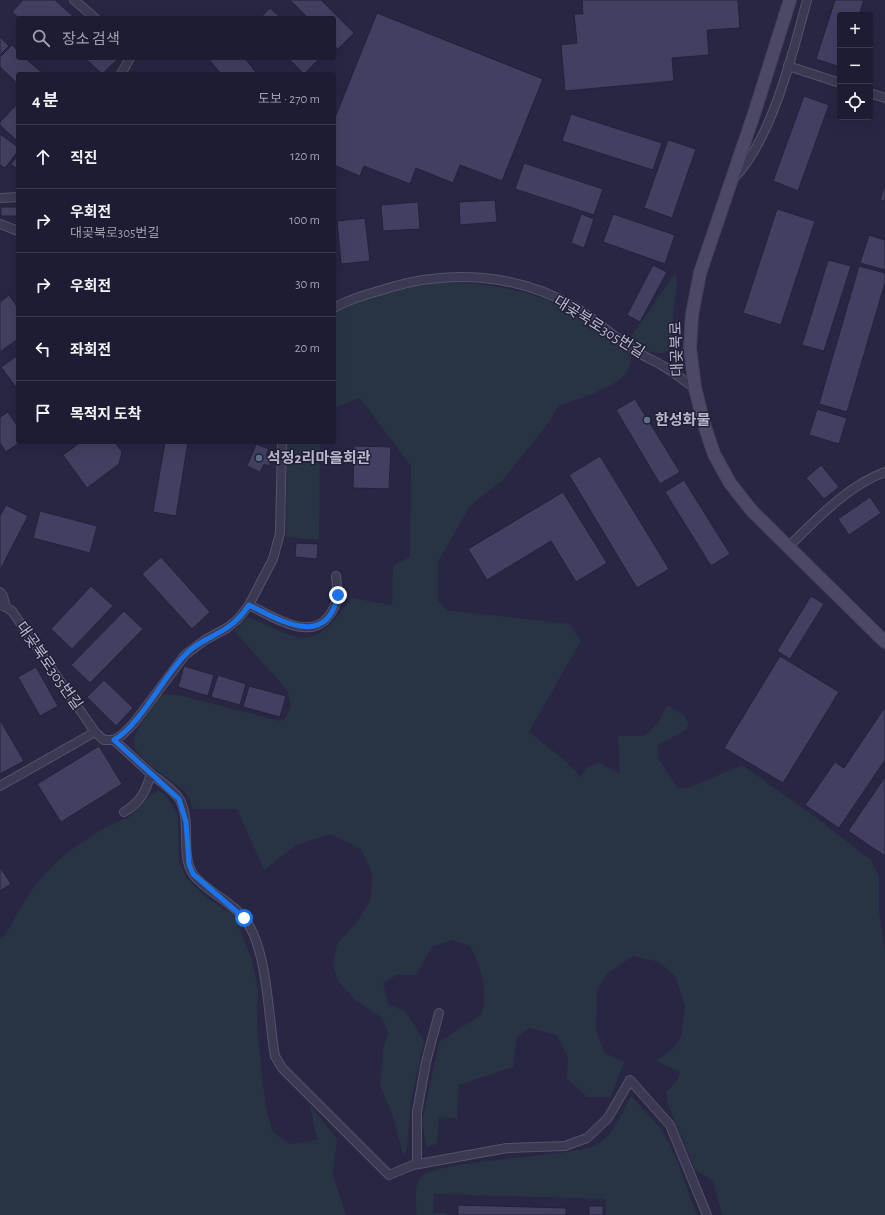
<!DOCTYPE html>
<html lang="ko">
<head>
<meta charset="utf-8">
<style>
	body { margin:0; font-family:"Alegreya Sans","Noto Sans KR",sans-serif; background:#26253a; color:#f1f3f6 }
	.controls { position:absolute; right:12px; top:12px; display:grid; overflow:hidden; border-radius:4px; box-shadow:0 4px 16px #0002 }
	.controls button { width:36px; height:36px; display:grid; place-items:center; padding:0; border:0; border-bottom:1px solid #3c3a4d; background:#1e1c32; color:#f1f3f6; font:20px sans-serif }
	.stop { position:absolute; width:12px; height:12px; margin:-9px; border:3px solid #1a73e8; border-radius:50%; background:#fff }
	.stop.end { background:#1a73e8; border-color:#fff; box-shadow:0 1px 4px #0008 }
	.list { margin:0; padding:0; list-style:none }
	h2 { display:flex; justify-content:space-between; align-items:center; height:52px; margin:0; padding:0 16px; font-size:17px }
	h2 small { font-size:13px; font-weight:400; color:#a1a1ac }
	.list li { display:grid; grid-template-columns:26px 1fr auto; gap:12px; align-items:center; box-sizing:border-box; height:64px; padding:0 16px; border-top:1px solid #3c3a4d }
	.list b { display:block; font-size:15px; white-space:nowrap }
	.list p { margin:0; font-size:13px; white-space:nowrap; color:#a1a1ac }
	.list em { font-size:13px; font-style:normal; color:#a1a1ac }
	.icon { flex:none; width:22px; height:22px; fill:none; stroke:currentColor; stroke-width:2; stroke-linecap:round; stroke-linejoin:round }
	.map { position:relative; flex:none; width:885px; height:1215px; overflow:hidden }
	.search { position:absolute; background:#1e1c32; box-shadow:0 4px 16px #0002; left:16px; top:16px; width:320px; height:44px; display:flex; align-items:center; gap:10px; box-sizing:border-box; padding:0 14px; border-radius:4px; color:#a1a1ac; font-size:15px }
	.panel { position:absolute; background:#1e1c32; box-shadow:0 4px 16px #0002; left:16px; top:72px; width:320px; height:372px; border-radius:4px }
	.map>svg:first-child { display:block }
	.green { fill:#283344 }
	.building { fill:#424061; stroke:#23213a }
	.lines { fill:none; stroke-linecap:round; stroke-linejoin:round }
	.lane-casing { stroke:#55536a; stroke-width:10 }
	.secondary-casing { stroke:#434159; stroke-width:14 }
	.lane { stroke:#3c3a53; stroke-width:8 }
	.secondary { stroke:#4c4866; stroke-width:12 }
	.route { stroke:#1a73e8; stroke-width:5 }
	.service-dot { fill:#5c6f8a; stroke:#211f38; stroke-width:1.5 }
	.labels { text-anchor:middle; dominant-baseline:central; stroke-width:3; stroke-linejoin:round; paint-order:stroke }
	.street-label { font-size:15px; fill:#bab8cd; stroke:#211f38 }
	.poi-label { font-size:15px; font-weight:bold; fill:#bab8cd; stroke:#211f38; text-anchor:start }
</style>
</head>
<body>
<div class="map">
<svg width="885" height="1215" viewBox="0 0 885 1215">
	<rect width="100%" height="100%" fill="#282643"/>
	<g class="green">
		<path d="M676,275l1,8 -5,40 1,22 -7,7c-14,5 -26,-5 -36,-14l43,-62z"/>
		<path d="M447,282c37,2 79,6 113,24 26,14 49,33 72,50 -2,6 -3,13 -7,18 -8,12 -51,28 -66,31l-11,19 -45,56 -33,26 -32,56v39l9,9 123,14 11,17 -52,91 33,26 19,19 5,-9 13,-6 21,12 -2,-38h26l14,-13 9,-18 17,10 5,9 -3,6 -28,15 1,15 19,28h10l54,-23 75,53 55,43 7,16v34l6,42v262h-163l-9,-34 -18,-11 -27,-66 -2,-12 11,-11 3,-9 -24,-11 16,-12 9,-12 4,-31 -10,-30 -16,-14 -26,-6 -26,18 -10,17 -1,40 9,22 19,9 -13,35h-24l-20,-18 1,-21 -11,-23 -28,-7 -12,9 -4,30 -54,18 -2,34 -18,-2 -2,27 -11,3 -4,-25 17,-80 43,-28c6,-23 -1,-48 -12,-68l-18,-6 -20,7 -16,28h-19l-14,8 6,22 16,6 19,30 -13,61 -4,47 -4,6 -11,-42 -12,-27 3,-35 5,-19 -6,-14 -27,-18 -17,-19 -5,-15 4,-22 20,-22 14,-23 1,-26 -11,-24 -31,-15 -33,11 -33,25 -27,-61h-44c-2,-6 -4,-13 -8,-17 -12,-12 -55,-34 -51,-53 5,-16 19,-32 27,-45l18,1 100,26 6,-2 6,-14 -4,-15 -53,-59 14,-14c57,24 63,37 103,-19l41,7 1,-39 17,-9 1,-91 -51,-68 -26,10v-96c34,-19 74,-28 113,-30z"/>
		<polygon points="287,442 320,442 319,540 286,537"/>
		<polygon points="159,790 168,798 178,815 179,862 187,879 206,897 234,915 252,960 258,990 257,1026 265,1103 272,1131 290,1144 317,1140 310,1105 337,1139 333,1175 346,1215 0,1215 0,938 5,935 32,889 52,866 69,851 102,829 129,817 152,794"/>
		<path d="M631,1096l29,31 15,28 22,60h-91v-16l-172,-5 -1,19h14v2h-30c-1,-12 -4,-28 4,-38 13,-16 132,-20 161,-28 4,-1 11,-2 14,-4 18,-11 26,-32 35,-49z"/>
	</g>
	<g class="building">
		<polygon points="23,0 55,0 75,18 19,18 12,12"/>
		<polygon points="290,0 321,0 354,33 338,49 334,45 334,18 308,18"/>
		<polygon points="582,0 738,0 740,28 707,30 709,55 672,58 674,81 565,91 561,45 577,43 574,14 583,14"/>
		<polygon points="835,0 864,0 859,15 840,15 840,67 816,59"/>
		<polygon points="270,8 281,18 260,18"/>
		<polygon points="377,13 543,79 502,181 460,165 453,183 416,168 410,184 364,166 360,176 334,165 334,120"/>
		<polygon points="0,37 9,46 0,55"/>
		<polygon points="12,45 18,51 18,58 25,58 41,72 39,74 18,74 18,84 0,67 0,57"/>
		<polygon points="88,58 117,58 118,59 102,74 87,60"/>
		<polygon points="208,58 245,58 257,74 221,74"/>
		<polygon points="288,58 320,58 304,74"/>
		<polygon points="804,96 829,105 798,191 773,181"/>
		<polygon points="18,103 18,137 16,140 0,125 0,122"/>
		<polygon points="571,114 662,143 653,170 562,141"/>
		<polygon points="0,134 18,147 18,151 5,168 0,165"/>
		<polygon points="668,140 696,149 672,218 644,208"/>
		<polygon points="18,155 18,170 11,164"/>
		<polygon points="524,163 603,189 594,215 515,189"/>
		<polygon points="885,184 885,201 880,200"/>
		<polygon points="495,200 497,222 460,225 459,202"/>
		<polygon points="418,202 420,229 383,231 381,205"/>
		<rect x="1" y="207" width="17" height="9"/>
		<polygon points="777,209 815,221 781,325 743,313"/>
		<polygon points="581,214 594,219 584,248 571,243"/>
		<polygon points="613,214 675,235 665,264 603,242"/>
		<polygon points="365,218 370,261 341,264 337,221"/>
		<polygon points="869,235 885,240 885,270 860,263"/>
		<polygon points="828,260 851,266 824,351 802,345"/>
		<polygon points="653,265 667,272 640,322 627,315"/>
		<polygon points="859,266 885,273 885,283 847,412 819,404"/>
		<polygon points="9,295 18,308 18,339 0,352 0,302"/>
		<polygon points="18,355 18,390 1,367"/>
		<polygon points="635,399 680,472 660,484 616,410"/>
		<polygon points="817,409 847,418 839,444 809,435"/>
		<polygon points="8,412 18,427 18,442 20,442 6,452 0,443 0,417"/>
		<polygon points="81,442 115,442 122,452 119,464 87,488 63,455"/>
		<polygon points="165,442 188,442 176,516 153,512"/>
		<polygon points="256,444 269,449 266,456 272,459 269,466 264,464 260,472 247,466"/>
		<polygon points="354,446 391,447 389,489 353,488"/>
		<polygon points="600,456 669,569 637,588 569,475"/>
		<polygon points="821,465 839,487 824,499 806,478"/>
		<polygon points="684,480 730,554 711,566 665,492"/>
		<polygon points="563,492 607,563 576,582 551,541 487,580 468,549"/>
		<polygon points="870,497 881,513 849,535 838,519"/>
		<polygon points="6,505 28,516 0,570 0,516"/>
		<polygon points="40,511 97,526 90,553 33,538"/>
		<polygon points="296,543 318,544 317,559 295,557"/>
		<polygon points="161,557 210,612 192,629 142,574"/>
		<polygon points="91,586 113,606 72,649 51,629"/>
		<polygon points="811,596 824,604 790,659 777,651"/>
		<polygon points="124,611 143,629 90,683 71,665"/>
		<polygon points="780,656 839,692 783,783 724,748"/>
		<polygon points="184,666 214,675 208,696 178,687"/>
		<polygon points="36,667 58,706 40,716 18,677"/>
		<polygon points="218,675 246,684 240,705 211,697"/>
		<polygon points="104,680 133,708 116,726 87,697"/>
		<polygon points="249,686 286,696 280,717 243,707"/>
		<polygon points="885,707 885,760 839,828 805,805 835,762 844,768"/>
		<polygon points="0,720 24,761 0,774"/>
		<polygon points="99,746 122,784 61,822 37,784"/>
		<polygon points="885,777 885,856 848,831"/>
		<polygon points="0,867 11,884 0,891"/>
		<polygon points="458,1205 566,1208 566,1215 458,1215"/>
		<rect x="589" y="1206" width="14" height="9"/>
	</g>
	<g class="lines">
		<defs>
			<g id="lane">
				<polyline points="74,0 95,18"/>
				<polyline points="788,66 840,83"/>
				<polyline points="121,74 130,58"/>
				<polyline points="870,93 885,98"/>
				<path d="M735,177c37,-39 58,-124 72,-177"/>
				<polyline points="0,198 18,197"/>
				<polyline points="0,224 18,231"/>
				<path d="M334,308c16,-10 36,-14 54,-20 62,-19 130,-14 187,19 21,12 38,30 59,43 9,6 19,10 29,16 11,6 21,15 32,22"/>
				<path d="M788,547c29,-28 59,-61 97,-75"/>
				<polyline points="0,592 3,596 6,607"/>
				<polyline points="0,604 12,611 95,732 104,740 114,740 122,735 134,723 185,655 205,640 227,628 238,619 249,605 273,559 280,533 282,442"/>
				<path d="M249,605c21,10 60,37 79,12 11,-13 10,-24 8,-41"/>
				<path d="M114,740l37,34c-5,17 -11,29 -27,38"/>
				<path d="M151,774c9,7 23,16 29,26 12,23 0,55 13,74 11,16 38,27 51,44 24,29 24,100 31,138l7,12 107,107 24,-10 94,-17 58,-2 22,-8 21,-20 22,-38 40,45 37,90"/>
				<polyline points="0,786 95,732"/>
				<polyline points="417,1164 417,1112 426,1062 439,1013"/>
			</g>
			<polyline id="secondary" points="790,0 755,111 700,273 692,315 690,348 695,388 705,427 714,454 730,483 752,511 885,642"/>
		</defs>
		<use href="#lane" class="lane-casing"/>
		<use href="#secondary" class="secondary-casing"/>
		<use href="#lane" class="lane"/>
		<use href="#secondary" class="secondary"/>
	</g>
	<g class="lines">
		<path class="route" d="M244,918l-51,-44 -4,-10 -3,-42 -7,-23 -65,-59c26,-15 48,-61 70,-84 12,-14 30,-19 44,-29 9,-6 15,-13 21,-22 32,16 78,44 89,-10"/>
	</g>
	<g class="service-dot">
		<circle cx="647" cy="420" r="4"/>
		<circle cx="259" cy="458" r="4"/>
	</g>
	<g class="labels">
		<g class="street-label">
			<text transform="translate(599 327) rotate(32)">대곶북로305번길</text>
			<text transform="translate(677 349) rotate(-92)">대곶북로</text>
			<text transform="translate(49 666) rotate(55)">대곶북로305번길</text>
		</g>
		<g class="poi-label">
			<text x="655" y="420">한성화물</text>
			<text x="267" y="458">석정2리마을회관</text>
		</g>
	</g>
</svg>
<div class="controls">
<button>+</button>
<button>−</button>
<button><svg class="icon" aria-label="locate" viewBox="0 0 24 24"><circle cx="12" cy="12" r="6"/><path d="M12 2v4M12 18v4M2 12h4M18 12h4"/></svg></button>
</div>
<div class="stop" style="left:244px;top:918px"></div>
<div class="stop end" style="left:338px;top:595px"></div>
<div class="search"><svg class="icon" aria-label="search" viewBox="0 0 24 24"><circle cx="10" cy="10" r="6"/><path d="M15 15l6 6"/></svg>장소 검색</div>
<section class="panel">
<h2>4 분<small>도보 · 270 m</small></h2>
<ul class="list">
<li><svg class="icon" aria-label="ahead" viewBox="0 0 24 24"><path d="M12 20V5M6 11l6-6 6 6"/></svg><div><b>직진</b></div><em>120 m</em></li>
<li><svg class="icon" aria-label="right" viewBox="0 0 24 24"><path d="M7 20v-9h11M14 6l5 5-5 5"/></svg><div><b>우회전</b><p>대곶북로305번길</p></div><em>100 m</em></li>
<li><svg class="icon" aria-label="right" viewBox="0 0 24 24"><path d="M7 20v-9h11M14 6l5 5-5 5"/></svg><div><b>우회전</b></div><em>30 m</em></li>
<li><svg class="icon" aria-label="left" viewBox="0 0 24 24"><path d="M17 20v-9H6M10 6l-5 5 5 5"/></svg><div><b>좌회전</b></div><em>20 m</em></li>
<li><svg class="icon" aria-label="arrive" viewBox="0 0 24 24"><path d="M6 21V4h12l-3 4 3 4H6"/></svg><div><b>목적지 도착</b></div></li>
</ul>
</section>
</div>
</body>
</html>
